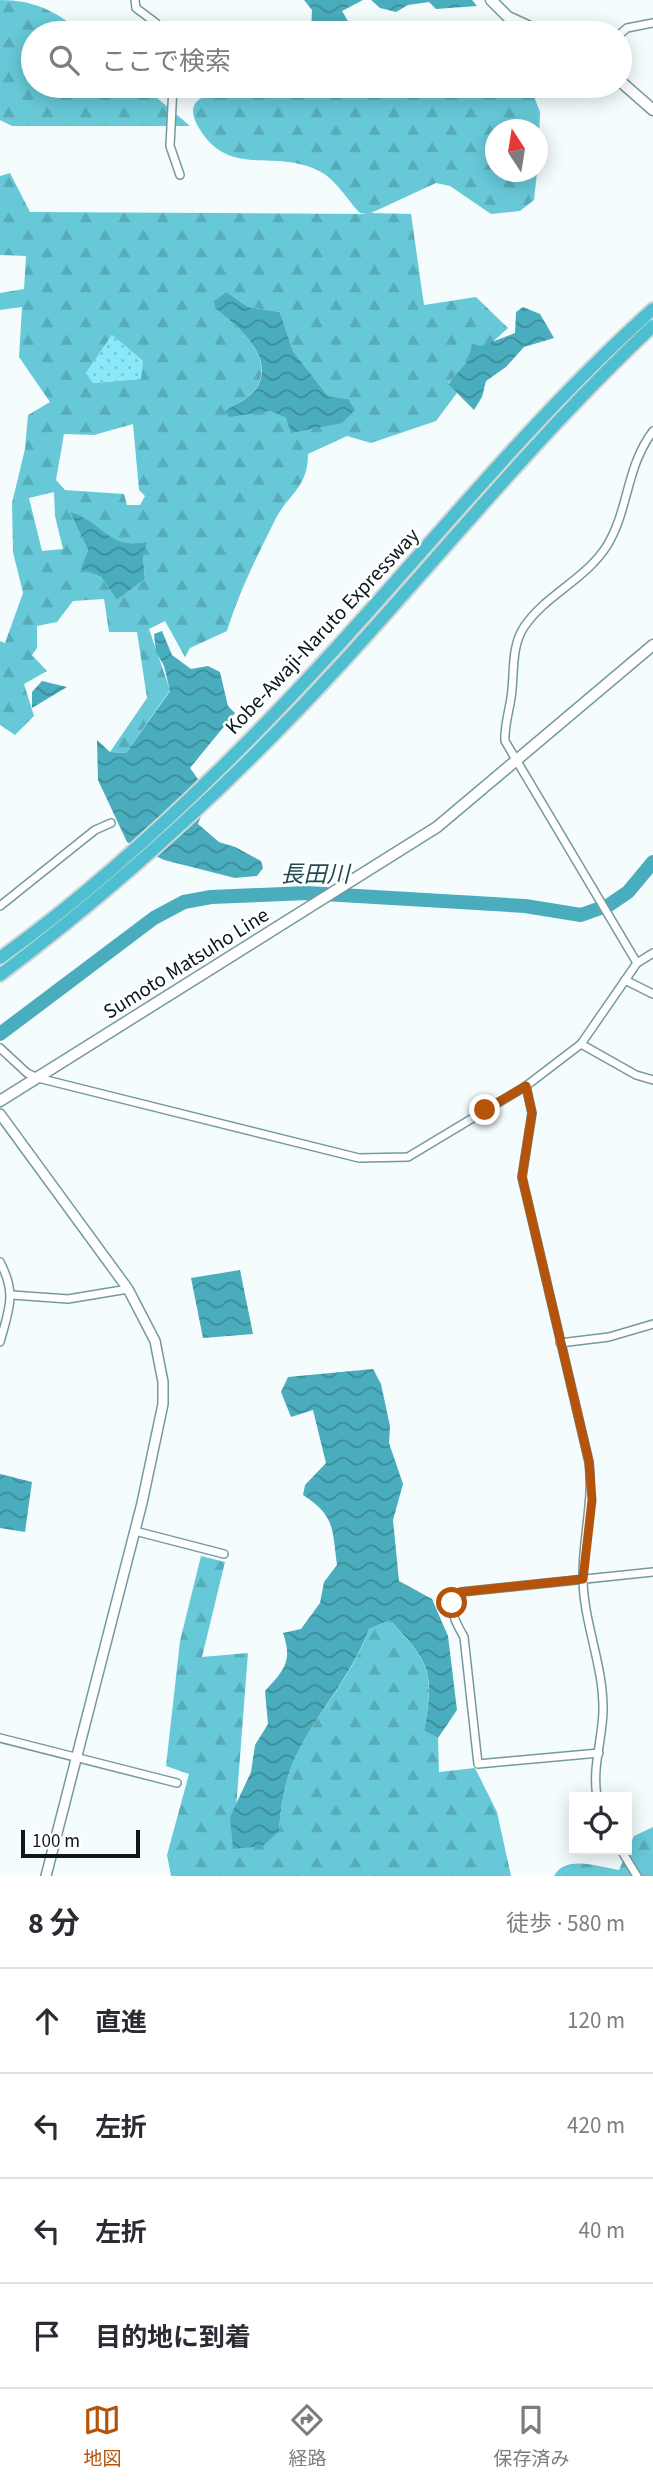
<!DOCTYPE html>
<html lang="ja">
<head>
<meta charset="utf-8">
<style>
	body { margin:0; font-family:"Source Sans 3","Noto Sans JP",sans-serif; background:#f2f2f3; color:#2b2b33 }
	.controls { position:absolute; right:21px; bottom:21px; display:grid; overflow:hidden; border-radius:0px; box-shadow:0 4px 18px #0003 }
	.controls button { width:63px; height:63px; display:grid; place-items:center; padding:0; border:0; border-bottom:2px solid #e1e1e2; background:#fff; color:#2b2b33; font:35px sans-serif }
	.compass { position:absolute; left:485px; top:119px; width:63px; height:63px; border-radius:50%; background:#fff; box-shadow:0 4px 18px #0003; rotate:348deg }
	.scale { position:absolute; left:21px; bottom:18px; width:119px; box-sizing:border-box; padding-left:7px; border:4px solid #0a181b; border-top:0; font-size:19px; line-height:24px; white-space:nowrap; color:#0a181b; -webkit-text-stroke:5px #fff; paint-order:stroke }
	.stop { position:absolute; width:21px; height:21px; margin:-16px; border:5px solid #b45309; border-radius:50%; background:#fff }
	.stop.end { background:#b45309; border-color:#fff; box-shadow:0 2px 7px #0008 }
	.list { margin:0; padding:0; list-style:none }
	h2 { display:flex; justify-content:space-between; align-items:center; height:91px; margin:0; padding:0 28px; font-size:30px }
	h2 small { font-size:23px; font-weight:400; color:#7c7c81 }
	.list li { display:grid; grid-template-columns:46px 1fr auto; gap:21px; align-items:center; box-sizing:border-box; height:105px; padding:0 28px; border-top:2px solid #e1e1e2 }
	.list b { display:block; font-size:26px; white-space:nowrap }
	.list em { font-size:23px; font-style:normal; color:#7c7c81 }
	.icon { flex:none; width:38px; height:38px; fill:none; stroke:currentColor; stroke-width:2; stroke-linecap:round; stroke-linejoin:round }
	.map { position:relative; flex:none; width:653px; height:1876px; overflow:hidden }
	.search { position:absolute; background:#fff; box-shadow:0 4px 18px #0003; left:21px; right:21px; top:21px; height:77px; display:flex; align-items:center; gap:18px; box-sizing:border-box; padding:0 24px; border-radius:38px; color:#7c7c81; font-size:26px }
	.sheet { height:511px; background:#fff }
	nav { display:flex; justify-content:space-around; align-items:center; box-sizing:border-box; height:98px; border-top:2px solid #e1e1e2; background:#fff; font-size:19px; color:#7c7c81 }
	nav a { display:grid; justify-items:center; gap:4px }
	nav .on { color:#b45309 }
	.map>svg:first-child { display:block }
	.grass { fill:url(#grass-dots) }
	.forest { fill:url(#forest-firs); fill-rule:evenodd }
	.water { fill:url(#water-waves) }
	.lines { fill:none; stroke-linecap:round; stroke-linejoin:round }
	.river { stroke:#4aadbd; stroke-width:14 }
	.minor-casing { stroke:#76999f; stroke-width:10 }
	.tertiary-casing { stroke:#76999f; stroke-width:12 }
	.secondary-casing { stroke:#76999f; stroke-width:13 }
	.motorway-casing { stroke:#d3d5d6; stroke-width:16 }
	.minor { stroke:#fff; stroke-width:7 }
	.tertiary { stroke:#fff; stroke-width:9 }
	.secondary { stroke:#fff; stroke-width:10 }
	.motorway { stroke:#4dbfd0; stroke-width:12 }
	.route { stroke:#b45309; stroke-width:9 }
	.labels { text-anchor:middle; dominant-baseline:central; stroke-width:5; stroke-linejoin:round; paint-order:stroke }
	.street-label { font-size:21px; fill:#0a181b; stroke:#fff }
	.water-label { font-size:23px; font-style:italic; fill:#1f4b52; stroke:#fff }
</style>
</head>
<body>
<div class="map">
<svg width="653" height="1876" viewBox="0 0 653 1876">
	<defs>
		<pattern id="grass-dots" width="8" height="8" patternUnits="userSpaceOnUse" patternTransform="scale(1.75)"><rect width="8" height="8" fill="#8ae9f9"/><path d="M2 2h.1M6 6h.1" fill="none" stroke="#76c7d5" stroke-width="1.8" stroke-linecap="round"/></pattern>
		<pattern id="forest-firs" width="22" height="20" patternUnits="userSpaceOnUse" patternTransform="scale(1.75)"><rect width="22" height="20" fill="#67c9d8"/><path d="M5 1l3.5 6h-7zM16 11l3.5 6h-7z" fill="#58acb9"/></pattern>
		<pattern id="water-waves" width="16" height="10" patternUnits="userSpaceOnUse" patternTransform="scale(1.75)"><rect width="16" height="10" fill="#4aadbd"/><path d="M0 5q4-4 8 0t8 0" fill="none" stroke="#3c8c99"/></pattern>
	</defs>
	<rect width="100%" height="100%" fill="#f4fcfd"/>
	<polygon class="grass" points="112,335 143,361 142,379 92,383 86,373"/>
	<g class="forest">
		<path d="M0,0c34,0 56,11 82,33h-49v53h110l47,40h-178l-12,-6z"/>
		<polygon points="431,22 467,33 396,33 412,25"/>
		<path d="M227,86h303l10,26 -2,59v-41h-42v42h41l-3,28 -14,11 -29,3 -41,-28 -14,-3 -65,30 40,1 13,91 52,-8 32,31 -60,55 9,10 -21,28 -65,22 -24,-7 -39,18c0,34 -19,39 -33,66 -18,36 -36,72 -48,111l-37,17 -5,9 -20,-36 -16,8 21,61 -44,63 -16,-1 37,-54 -10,-66h-28l-5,-33 -31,2 -16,21 -20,4v22l-5,7 15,16 -23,13 10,32 -19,19 -15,-10v-84l5,2 18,-50 -10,-41 -1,-49 13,-54 3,-34 22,-13 -31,-45 3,-50 -22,3v-17l24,-4 2,-33 -26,-1v-79l10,-3 20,39 337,2 -7,-1c-13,-13 -24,-34 -41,-42 -45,-23 -90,8 -120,-43 -18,-31 9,-31 28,-42zM227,292l21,15 32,5 13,39 35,45 20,3 -62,19 -16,-7h-45c9,-6 26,-14 31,-22 20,-33 -20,-64 -41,-81zM112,335l31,26 -2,18 -48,4 -7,-10zM133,424l6,66 6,6 -5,9h-13l-3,-11 -59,-4 -9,-10 8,-46 30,1zM54,492l1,24 8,33 -21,2 -13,-53zM71,513c19,5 26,17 42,28 11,6 17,4 30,15l2,23 -28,21 -16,-23 -19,-8 6,-19z"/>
		<path d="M201,1556l24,6 -23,95 46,-4 -15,195 46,-17c2,-27 6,-54 19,-79 22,-43 55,-77 71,-123l21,-9c39,43 45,51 34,111l14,7 1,34 36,-4 22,44 14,64h-340l-4,-21 22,-81 -23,-8 14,-125z"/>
		<path d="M653,1827v49h-99c11,-22 46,-9 65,-6l15,-34z"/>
	</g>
	<g class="water">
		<polygon points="304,0 363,0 342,11 355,33 311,33 312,10"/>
		<polygon points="371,0 472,0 477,6 436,9 429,2 408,5 396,12 380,8"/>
		<path d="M227,292l21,15 32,5 13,39 35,45 20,3 7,11 -13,13 -51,10 -5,-15 -16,-7 -41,6 -4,-6c8,-6 26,-13 31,-22 21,-32 -20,-64 -41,-81l-1,-7z"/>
		<polygon points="523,307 540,314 554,338 524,347 506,367 486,381 482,397 474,410 448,384 468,361 472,344 481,346 515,333 516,312"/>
		<path d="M70,512c34,10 37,38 77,30l-4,14 2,23 -28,21 -16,-23 -20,-8 7,-19z"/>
		<path d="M162,631l10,24 19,14 17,-3 12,6 8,34 7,7 -45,55c17,23 19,29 8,56l21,18 16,5 26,14 2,7 -6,8 -22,2 -71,-18 -37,-18 -29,-62 -1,-40 13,12 16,1 44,-62 -6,-25 -8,-14 -2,-18z"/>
		<polygon points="42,681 67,687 32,708 32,692"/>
		<polygon points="240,1270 253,1334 203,1338 191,1278"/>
		<path d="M373,1369l8,15 9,42 -1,17 14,41 -10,36 6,61 33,18 16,37 9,74 -19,28 -14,-7c11,-59 6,-68 -34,-111l-21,9c-17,46 -49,80 -71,123 -13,25 -17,52 -19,79l-16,15 -30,3 -3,-32 21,-45 4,-27 13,-21 -3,-33c19,-21 28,-29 18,-58l18,-4 19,-26 4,-21 13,-17c-5,-38 -2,-49 -34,-70l2,-10 21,-22 -13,-53 -22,7 -10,-25 7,-15z"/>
		<polygon points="0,1474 32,1482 25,1532 0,1528"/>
	</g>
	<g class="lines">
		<polyline class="river" points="0,1034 154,918 184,902 211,897 307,893 525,906 581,915 609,905 628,892 653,862"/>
		<defs>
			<g id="minor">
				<polyline points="135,0 136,8 156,23 163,33"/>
				<polyline points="620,34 627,28 653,23"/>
				<polyline points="173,86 170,146 180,175"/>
				<polyline points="0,906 95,830 111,823"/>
				<path d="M637,963l-132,-222c-1,-18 6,-34 7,-52 2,-20 0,-44 12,-62 21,-32 63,-48 84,-83 21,-36 18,-77 45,-113"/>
				<polyline points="625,980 653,994"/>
				<polyline points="581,1044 636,1075 653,1080"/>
				<polyline points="0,1048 27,1073 38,1078 359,1158 408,1157 526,1086 581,1044 637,963 653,953"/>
				<path d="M526,1086l6,27 -10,64 67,285c5,40 -7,78 -6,118 1,45 21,86 20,132 -1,29 -11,56 -6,85"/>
				<path d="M0,1262c17,32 9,47 0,80"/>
				<polyline points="12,1295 68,1299 128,1289"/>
				<polyline points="560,1343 609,1337 653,1324"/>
				<polyline points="135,1531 224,1554"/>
				<polyline points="0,1738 177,1783"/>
				<path d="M599,1753l-121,11 -14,-127c-8,-14 -15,-25 -9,-42l6,-3 192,-20"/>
				<polyline points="621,1850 637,1876"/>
			</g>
			<polyline id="tertiary" points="0,1114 128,1289 155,1341 163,1382 163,1404 142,1503 46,1876"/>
			<g id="secondary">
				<polyline points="491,0 508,17 543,33"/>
				<polyline points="620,81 653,110"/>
				<polyline points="0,1101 437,827 653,645"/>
			</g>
			<g id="motorway">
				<path d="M0,958c122,-88 233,-197 335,-309 104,-114 202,-236 318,-340"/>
				<path d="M0,975c124,-93 240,-200 344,-314 103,-113 198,-231 309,-335"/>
			</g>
		</defs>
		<use href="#minor" class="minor-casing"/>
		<use href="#tertiary" class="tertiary-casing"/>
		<use href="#secondary" class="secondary-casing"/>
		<use href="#motorway" class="motorway-casing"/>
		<use href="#minor" class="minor"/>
		<use href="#tertiary" class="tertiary"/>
		<use href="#secondary" class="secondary"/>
		<use href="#motorway" class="motorway"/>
	</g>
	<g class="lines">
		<polyline class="route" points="452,1603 455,1595 461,1592 583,1579 592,1500 589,1462 522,1177 532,1113 526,1086 485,1110"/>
	</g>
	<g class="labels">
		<g class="street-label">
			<text transform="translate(322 631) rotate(-47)">Kobe-Awaji-Naruto Expressway</text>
			<text transform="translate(186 963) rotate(-32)">Sumoto Matsuho Line</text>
		</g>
		<g class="water-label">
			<text x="315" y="874">長田川</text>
		</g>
	</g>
</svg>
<div class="controls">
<button><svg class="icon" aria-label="locate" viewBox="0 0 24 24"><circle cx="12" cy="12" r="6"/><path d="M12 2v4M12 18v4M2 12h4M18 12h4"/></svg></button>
</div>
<svg class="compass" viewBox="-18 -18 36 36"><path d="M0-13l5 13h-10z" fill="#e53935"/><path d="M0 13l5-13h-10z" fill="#7c7c81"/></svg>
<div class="scale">100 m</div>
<div class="stop" style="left:452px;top:1603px"></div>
<div class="stop end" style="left:485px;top:1110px"></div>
<div class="search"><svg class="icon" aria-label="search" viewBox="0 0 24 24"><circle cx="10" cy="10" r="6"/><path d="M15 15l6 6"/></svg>ここで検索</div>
</div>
<section class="sheet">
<h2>8 分<small>徒歩 · 580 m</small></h2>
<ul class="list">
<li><svg class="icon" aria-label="ahead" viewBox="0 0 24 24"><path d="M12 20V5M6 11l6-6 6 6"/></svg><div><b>直進</b></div><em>120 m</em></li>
<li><svg class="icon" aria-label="left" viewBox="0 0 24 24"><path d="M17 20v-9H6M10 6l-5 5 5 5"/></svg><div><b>左折</b></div><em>420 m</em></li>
<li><svg class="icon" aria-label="left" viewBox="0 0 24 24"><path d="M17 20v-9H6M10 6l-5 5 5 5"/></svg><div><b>左折</b></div><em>40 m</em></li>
<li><svg class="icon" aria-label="arrive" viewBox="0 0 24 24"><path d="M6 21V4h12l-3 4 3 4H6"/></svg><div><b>目的地に到着</b></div></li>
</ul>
</section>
<nav>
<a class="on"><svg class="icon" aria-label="map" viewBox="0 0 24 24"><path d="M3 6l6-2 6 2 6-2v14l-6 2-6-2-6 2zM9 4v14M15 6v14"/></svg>地図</a>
<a><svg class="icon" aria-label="directions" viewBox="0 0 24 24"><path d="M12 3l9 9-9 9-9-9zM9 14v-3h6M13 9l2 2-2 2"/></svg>経路</a>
<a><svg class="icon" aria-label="saved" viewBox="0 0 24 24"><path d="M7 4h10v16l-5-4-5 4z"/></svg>保存済み</a>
</nav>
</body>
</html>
